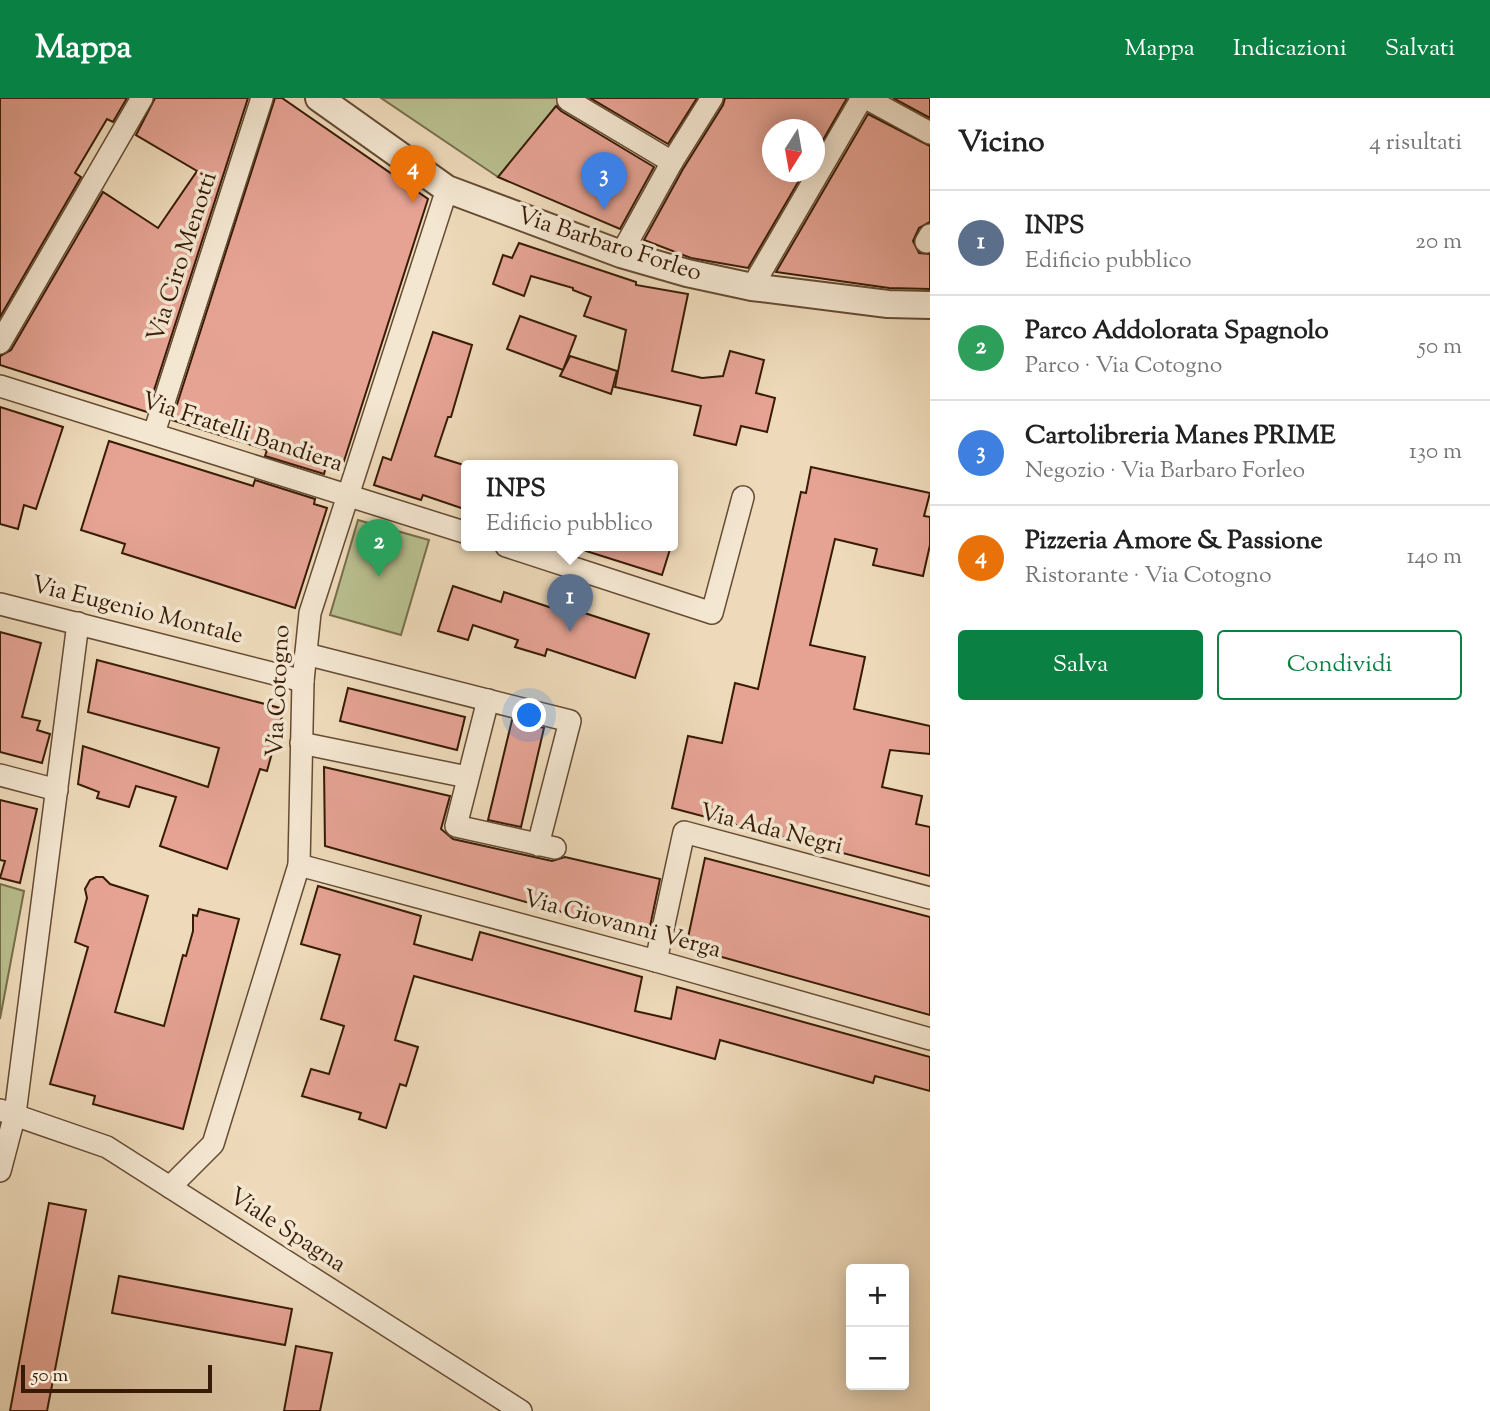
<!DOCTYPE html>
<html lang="it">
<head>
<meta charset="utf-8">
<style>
	body { margin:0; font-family:"Sorts Mill Goudy",serif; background:#f2f2f2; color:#222 }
	.controls { position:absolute; right:21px; bottom:21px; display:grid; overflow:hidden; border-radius:7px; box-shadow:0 4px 18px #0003 }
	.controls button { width:63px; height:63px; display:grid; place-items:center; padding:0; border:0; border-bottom:2px solid #e0e0e0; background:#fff; color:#222; font:35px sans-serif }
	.compass { position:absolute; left:762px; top:21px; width:63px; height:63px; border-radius:50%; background:#fff; box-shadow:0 4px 18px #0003; rotate:191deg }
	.scale { position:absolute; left:21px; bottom:18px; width:191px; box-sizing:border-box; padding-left:7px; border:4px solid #371b06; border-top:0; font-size:19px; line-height:24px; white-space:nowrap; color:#371b06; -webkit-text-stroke:5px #f4e7d2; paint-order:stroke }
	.you { position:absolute; left:530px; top:618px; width:24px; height:24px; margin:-18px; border:5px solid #fff; border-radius:50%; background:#1a73e8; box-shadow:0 0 0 10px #1a73e833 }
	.badge { display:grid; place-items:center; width:46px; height:46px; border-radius:50%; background:#0b8043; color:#fff; font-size:23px; font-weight:700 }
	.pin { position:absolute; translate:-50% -58px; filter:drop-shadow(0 2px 4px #0008) }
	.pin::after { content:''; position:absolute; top:37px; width:24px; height:21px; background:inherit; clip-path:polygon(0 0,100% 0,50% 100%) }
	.popup { position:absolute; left:461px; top:362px; width:217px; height:91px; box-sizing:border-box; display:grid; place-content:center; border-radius:7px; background:#fff; filter:drop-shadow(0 2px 5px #0005); font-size:23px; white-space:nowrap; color:#767676 }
	.popup b { font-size:26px; color:#222 }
	.popup::after { content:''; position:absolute; left:50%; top:100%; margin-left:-14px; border:14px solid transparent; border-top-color:#fff }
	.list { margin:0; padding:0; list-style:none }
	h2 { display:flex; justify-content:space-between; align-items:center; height:91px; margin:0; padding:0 28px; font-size:30px }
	h2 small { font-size:23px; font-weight:400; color:#767676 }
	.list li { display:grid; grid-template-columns:46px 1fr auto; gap:21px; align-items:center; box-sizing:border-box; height:105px; padding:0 28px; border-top:2px solid #e0e0e0 }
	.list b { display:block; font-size:26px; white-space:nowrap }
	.list p { margin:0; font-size:23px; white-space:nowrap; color:#767676 }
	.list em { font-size:23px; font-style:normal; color:#767676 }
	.actions { display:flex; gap:14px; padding:21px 28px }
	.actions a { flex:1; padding:16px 0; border:2px solid #0b8043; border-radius:7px; text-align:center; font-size:24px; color:#0b8043 }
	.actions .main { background:#0b8043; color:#fff }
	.map { position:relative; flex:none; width:930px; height:1313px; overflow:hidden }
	header { display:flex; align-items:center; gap:42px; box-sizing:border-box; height:98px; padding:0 35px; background:#0b8043; color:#fff }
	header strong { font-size:33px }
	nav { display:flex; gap:38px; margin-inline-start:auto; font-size:24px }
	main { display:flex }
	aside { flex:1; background:#fff }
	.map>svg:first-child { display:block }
	.green { fill:#b9c090; stroke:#786e4b; stroke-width:2 }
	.building { fill:#e6a394; stroke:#371b06; stroke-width:2 }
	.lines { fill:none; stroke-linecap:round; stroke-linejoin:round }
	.minor-casing { stroke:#654b33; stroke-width:24 }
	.tertiary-casing { stroke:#654b33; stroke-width:30 }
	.minor { stroke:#f4e7d2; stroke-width:21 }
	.tertiary { stroke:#f4e7d2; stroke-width:26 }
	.labels { text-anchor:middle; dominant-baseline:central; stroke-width:7; stroke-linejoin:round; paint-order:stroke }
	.street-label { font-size:24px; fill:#371b06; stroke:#f4e7d2 }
</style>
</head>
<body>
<header>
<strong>Mappa</strong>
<nav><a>Mappa</a><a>Indicazioni</a><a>Salvati</a></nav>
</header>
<main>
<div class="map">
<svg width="930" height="1313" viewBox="0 0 930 1313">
	<rect width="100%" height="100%" fill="#eedaba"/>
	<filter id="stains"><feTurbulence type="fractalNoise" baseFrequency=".00286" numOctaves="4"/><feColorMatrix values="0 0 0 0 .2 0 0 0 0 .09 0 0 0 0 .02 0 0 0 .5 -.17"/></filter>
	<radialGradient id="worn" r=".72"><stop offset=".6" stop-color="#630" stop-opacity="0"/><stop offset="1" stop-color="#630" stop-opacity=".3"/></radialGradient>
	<g class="green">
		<polygon points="381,0 564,0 498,79"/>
		<polygon points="358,422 429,442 401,537 330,517"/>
		<polygon points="0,786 24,793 0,921"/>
	</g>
	<g class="building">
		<polygon points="0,0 127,0 113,24 107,21 75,75 81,79 0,219"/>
		<polygon points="155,0 248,0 147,314 0,267 0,258 11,252 103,94 158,130 197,73 136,37"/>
		<polygon points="275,0 282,0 428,101 344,363 329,358 324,376 265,358 267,352 172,322"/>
		<polygon points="590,0 697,0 668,46"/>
		<polygon points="725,0 847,0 815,56 815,32 773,32 773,74 804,74 748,170 691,160 644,142 683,71 723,7"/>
		<polygon points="893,0 930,0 930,20"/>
		<polygon points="556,8 561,13 654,69 620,131 498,79"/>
		<polygon points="868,16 930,48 930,124 919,130 913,143 919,155 930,156 930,191 889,190 776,174"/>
		<polygon points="519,145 636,184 636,187 688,196 672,273 702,280 723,278 730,253 764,262 756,295 775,300 767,334 741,328 736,347 694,337 701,308 615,289 626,232 584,218 591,199 573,192 573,190 531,178 524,198 493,186 503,157 512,160"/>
		<polygon points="520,218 576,238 563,272 507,251"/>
		<polygon points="433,234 472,247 451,319 448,319 435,358 467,368 467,412 423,397 421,402 374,387 383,359 391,362"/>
		<polygon points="570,258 617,273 611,296 560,278"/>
		<polygon points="0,309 63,329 36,411 24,407 18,431 0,426"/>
		<polygon points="109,343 253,388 255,382 315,401 314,406 327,410 295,510 122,455 125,446 81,432"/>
		<polygon points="811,369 930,395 924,418 930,419 930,447 923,478 873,467 877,451 835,441 810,547 865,559 854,611 930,628 930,656 890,652 882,689 922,698 916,726 930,729 930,778 672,710 688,638 722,645 735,585 758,591 801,394 806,395"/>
		<polygon points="586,448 671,448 662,477 586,453"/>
		<polygon points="453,488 501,504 504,494 561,513 563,508 649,536 635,580 547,551 545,558 515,549 518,542 473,527 468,542 438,533"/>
		<polygon points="0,534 41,545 22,619 40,623 37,632 50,636 42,665 0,654"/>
		<polygon points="97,562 284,611 267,673 260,671 227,771 160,748 176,699 136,688 129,709 97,700 99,694 78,686 83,648 208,689 219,650 88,614"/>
		<polygon points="348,590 465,619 457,652 340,623"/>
		<polygon points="512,622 544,630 521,729 488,722"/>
		<polygon points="324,669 450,698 441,731 453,741 552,763 565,759 660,781 648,838 325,748"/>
		<polygon points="0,702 37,711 20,785 0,780 5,763 0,762"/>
		<polygon points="705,760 930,819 930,917 686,849"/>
		<polygon points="96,779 103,779 110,786 148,798 115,914 164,928 183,857 186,858 193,833 193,817 197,818 199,811 239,821 183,1031 93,1006 95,998 50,986 88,849 75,844 87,800 85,791 90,782"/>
		<polygon points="318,788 421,818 414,846 472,862 480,834 642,879 635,913 671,921 677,889 930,959 930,993 875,978 873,985 720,942 715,961 414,878 395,942 418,949 406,988 400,986 386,1030 359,1021 361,1015 302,998 311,971 329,976 344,928 321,921 340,857 301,846"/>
		<polygon points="49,1105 86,1112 47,1313 10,1313"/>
		<polygon points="119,1178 292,1211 285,1247 112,1215"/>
		<polygon points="296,1248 332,1255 320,1313 284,1313"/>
	</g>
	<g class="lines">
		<defs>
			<g id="minor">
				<polyline points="866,0 930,35"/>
				<polyline points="568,2 672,64"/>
				<polyline points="926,144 930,137"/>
				<polyline points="621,156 672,64 712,0"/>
				<polyline points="752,189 862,0"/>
				<polyline points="0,245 142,0"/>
				<polyline points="0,288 467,435"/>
				<polyline points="154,335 262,0"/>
				<polyline points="506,448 712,515 743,399"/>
				<polyline points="0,506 303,583"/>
				<polyline points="306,556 570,623 538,747"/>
				<polyline points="488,602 456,728 555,750"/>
				<polyline points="301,645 467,679"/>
				<polyline points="0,677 57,692"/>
				<polyline points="299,767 656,863 930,941"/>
				<polyline points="656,863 684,734 930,800"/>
				<polyline points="0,1012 107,1049 521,1313"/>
				<polyline points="0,1073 15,1016 78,525"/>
				<polyline points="170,1089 213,1046 299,767 303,583 310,515 447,91"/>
			</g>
			<polyline id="tertiary" points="319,0 447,91 621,156 687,175 752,189 888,206 930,207"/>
		</defs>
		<use href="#minor" class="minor-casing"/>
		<use href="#tertiary" class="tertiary-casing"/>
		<use href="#minor" class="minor"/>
		<use href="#tertiary" class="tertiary"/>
	</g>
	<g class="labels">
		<g class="street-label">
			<text transform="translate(609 147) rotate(18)">Via Barbaro Forleo</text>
			<text transform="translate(183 159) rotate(-72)">Via Ciro Menotti</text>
			<text transform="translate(242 335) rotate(18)">Via Fratelli Bandiera</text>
			<text transform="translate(137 513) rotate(14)">Via Eugenio Montale</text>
			<text transform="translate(279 593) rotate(-87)">Via Cotogno</text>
			<text transform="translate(771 732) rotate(14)">Via Ada Negri</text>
			<text transform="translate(622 827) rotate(15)">Via Giovanni Verga</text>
			<text transform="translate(287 1133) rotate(33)">Viale Spagna</text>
		</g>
	</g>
	<rect width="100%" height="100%" filter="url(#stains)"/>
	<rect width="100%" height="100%" fill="url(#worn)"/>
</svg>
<div class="controls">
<button>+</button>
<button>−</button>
</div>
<svg class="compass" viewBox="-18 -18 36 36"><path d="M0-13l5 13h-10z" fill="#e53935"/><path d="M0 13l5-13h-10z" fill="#767676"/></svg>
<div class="scale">50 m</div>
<div class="you"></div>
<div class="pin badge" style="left:570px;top:534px;background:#5c6f8a">1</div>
<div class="popup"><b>INPS</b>Edificio pubblico</div>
<div class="pin badge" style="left:379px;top:479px;background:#2e9e5b">2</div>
<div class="pin badge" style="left:604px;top:112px;background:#3f7fe0">3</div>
<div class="pin badge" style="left:413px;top:105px;background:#e8710a">4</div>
</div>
<aside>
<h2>Vicino<small>4 risultati</small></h2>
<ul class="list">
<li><span class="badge" style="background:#5c6f8a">1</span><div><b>INPS</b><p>Edificio pubblico</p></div><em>20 m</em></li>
<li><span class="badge" style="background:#2e9e5b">2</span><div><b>Parco Addolorata Spagnolo</b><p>Parco · Via Cotogno</p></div><em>50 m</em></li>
<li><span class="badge" style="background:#3f7fe0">3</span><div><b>Cartolibreria Manes PRIME</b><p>Negozio · Via Barbaro Forleo</p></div><em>130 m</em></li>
<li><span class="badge" style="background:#e8710a">4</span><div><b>Pizzeria Amore &amp; Passione</b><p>Ristorante · Via Cotogno</p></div><em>140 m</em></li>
</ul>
<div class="actions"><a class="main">Salva</a><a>Condividi</a></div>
</aside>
</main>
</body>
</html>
